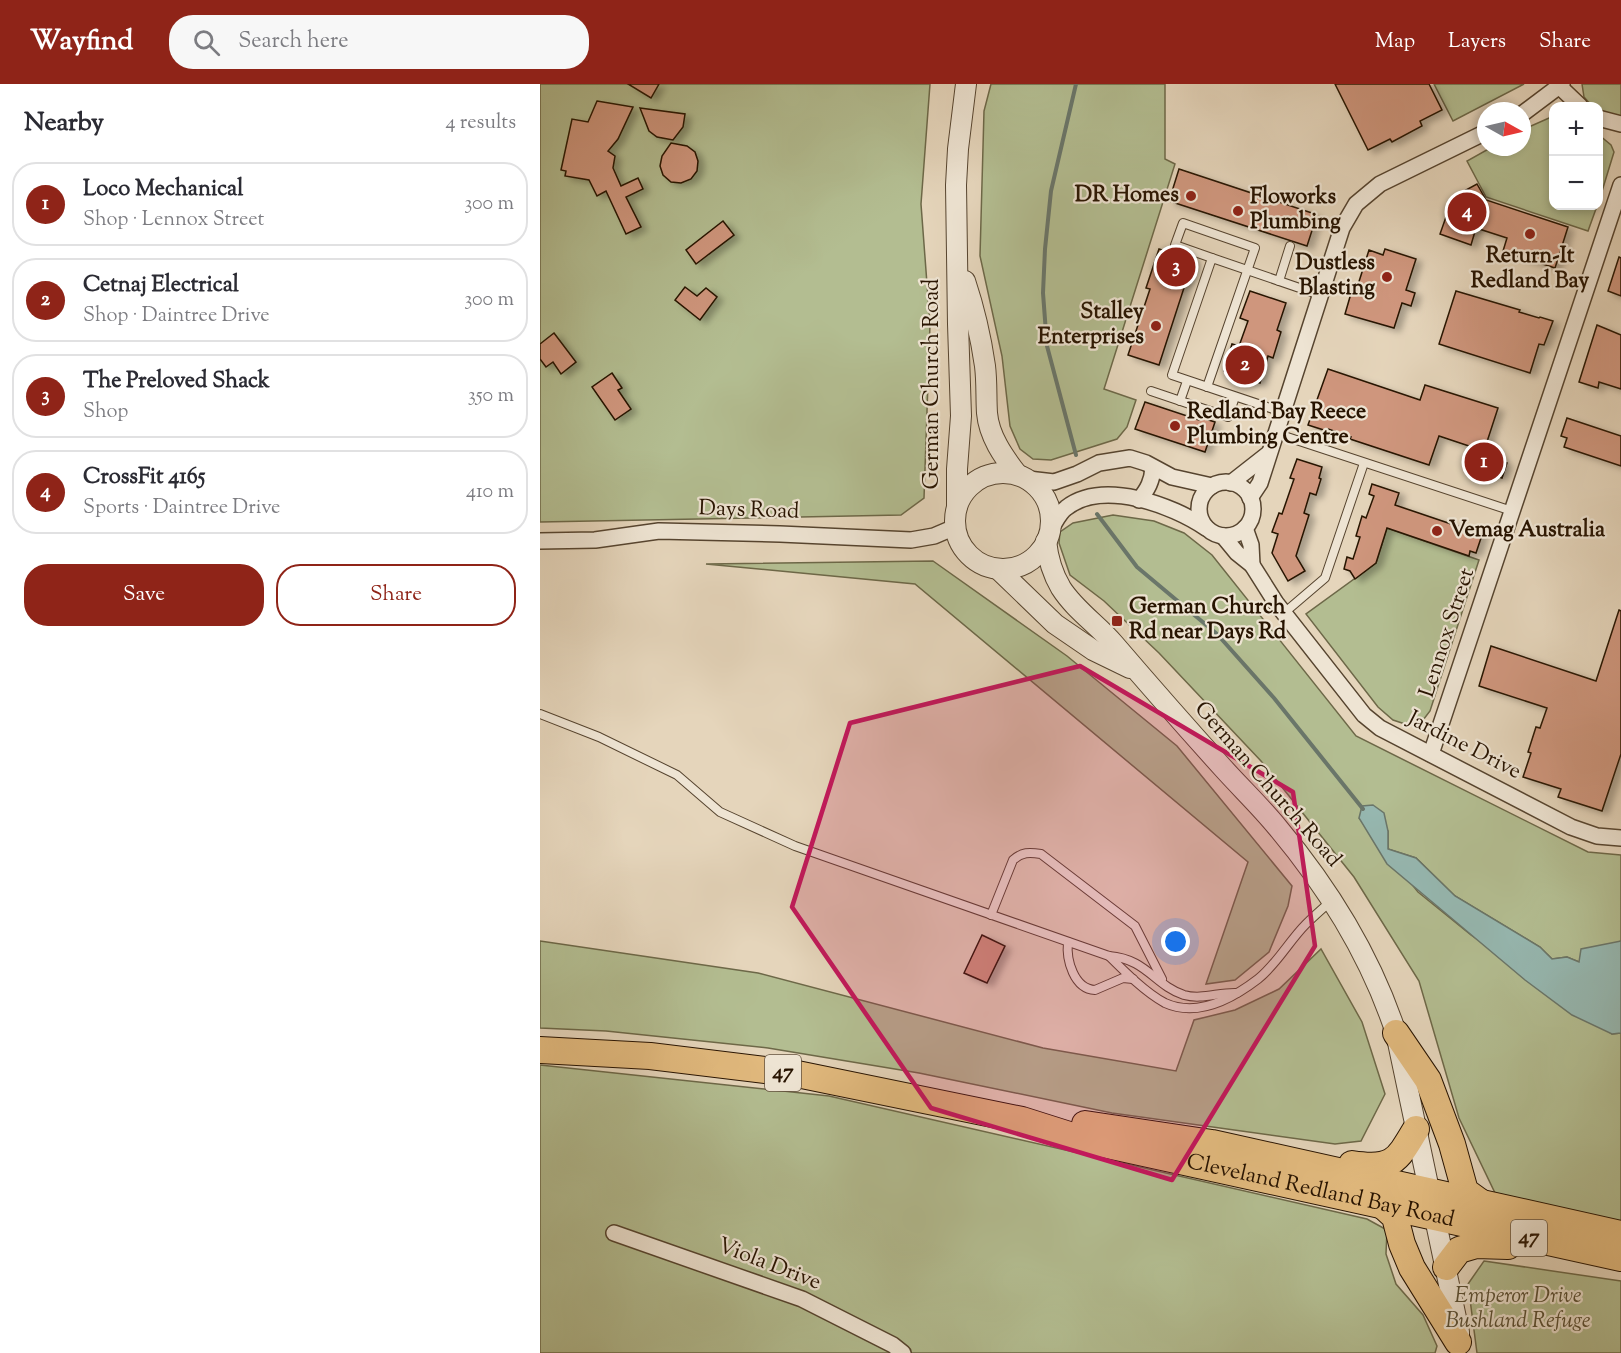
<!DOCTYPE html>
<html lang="en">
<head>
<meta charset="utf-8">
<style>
	body { margin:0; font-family:"Sorts Mill Goudy",serif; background:#f7f7f7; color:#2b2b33 }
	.controls { position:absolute; right:18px; top:18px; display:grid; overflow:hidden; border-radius:12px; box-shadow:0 3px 9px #0003 }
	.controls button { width:54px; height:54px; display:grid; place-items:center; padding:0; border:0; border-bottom:2px solid #e1e1e2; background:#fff; color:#2b2b33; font:30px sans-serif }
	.compass { position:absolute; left:937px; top:18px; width:54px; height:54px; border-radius:50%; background:#fff; box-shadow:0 3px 9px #0003; rotate:98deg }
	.you { position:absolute; left:636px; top:858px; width:21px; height:21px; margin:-15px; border:4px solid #fff; border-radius:50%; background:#1a73e8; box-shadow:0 0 0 9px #1a73e833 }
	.badge { display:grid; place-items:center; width:39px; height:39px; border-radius:50%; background:#8f2418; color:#fff; font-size:20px; font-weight:700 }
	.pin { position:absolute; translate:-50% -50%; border:3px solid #fff; box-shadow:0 2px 6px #0006 }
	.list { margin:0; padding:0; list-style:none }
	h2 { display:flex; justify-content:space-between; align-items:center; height:78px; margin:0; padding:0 24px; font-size:26px }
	h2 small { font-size:20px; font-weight:400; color:#7c7c81 }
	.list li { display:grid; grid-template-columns:39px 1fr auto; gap:18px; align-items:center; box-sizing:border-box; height:84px; margin:0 12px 12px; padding:0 12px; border:2px solid #e1e1e2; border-radius:24px }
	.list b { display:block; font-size:22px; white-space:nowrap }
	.list p { margin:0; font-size:20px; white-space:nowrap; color:#7c7c81 }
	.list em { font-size:20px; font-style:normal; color:#7c7c81 }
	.actions { display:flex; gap:12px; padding:18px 24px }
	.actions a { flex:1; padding:14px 0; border:2px solid #8f2418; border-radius:24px; text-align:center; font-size:21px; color:#8f2418 }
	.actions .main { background:#8f2418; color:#fff }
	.icon { flex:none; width:33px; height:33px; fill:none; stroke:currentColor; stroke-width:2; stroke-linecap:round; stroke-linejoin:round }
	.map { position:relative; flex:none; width:1081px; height:1269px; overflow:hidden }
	header { display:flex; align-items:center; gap:36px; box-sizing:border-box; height:84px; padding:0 30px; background:#8f2418; color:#fff }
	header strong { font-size:28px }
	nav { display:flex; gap:33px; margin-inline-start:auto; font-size:21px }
	.search { width:420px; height:54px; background:#f7f7f7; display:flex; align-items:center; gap:15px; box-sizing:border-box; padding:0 21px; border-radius:24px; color:#7c7c81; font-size:22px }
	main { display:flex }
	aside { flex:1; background:#fff }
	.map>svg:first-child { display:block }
	.green { fill:#b3bd91; stroke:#6d6848; stroke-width:1.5 }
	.water { fill:#96b8b1; stroke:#6a766a; stroke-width:1.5 }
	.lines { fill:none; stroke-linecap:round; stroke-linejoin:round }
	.stream { stroke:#6a766a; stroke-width:4 }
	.building { fill:#cf967d; stroke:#271300; stroke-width:1.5; filter:url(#shadow) }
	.service-casing { stroke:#56442f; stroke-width:10 }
	.minor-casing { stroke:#56442f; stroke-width:18 }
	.tertiary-casing { stroke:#56442f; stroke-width:22 }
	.trunk-casing { stroke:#271300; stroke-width:28 }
	.service { stroke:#eee4d3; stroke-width:8 }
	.minor { stroke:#eee4d3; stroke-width:15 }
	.tertiary { stroke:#eee4d3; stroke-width:20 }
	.trunk { stroke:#e2ba7e; stroke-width:26 }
	.marked { fill:#c2185b; fill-opacity:0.2; stroke:#c2185b; stroke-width:4.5; stroke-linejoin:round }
	.poi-dot { fill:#8f2418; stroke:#eee4d3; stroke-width:2 }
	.labels { text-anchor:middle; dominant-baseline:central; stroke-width:4.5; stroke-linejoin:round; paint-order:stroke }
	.shield { fill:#eee4d3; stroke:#63523f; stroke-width:1.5 }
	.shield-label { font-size:21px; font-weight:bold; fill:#271300 }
	.poi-label { font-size:22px; font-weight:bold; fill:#271300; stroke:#eee4d3; text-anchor:start }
	.street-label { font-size:22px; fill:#271300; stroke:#eee4d3 }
	.park-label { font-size:22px; font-style:italic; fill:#584e33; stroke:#eee4d3 }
</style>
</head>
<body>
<header>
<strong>Wayfind</strong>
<div class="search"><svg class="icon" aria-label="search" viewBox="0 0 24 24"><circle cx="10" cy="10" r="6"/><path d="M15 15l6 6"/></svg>Search here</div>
<nav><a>Map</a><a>Layers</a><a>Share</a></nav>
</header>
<main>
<aside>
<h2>Nearby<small>4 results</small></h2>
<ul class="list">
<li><span class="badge">1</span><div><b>Loco Mechanical</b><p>Shop · Lennox Street</p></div><em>300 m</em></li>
<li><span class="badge">2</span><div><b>Cetnaj Electrical</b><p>Shop · Daintree Drive</p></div><em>300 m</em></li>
<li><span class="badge">3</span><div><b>The Preloved Shack</b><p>Shop</p></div><em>350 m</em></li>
<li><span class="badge">4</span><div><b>CrossFit 4165</b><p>Sports · Daintree Drive</p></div><em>410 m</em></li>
</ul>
<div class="actions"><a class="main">Save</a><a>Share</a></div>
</aside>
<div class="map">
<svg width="1081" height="1269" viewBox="0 0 1081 1269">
	<defs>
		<filter id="shadow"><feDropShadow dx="6" dy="3.5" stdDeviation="3" flood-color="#0004"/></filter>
	</defs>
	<rect width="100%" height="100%" fill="#e5d5bb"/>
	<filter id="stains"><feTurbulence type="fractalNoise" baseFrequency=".00333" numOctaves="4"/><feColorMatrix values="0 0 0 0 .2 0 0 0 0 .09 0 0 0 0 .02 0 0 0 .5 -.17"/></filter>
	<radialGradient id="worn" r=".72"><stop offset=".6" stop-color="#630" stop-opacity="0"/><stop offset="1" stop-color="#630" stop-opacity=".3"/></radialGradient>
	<g class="green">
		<polygon points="0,0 390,0 381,120 390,240 384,414 361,431 0,438"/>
		<polygon points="451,0 625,0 625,75 635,80 564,305 596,316 587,343 577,355 511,376 493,375 480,365 470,342 462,272 440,172 444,27"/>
		<polygon points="894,0 984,0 913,37"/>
		<polygon points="1042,0 1081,0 1081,34 1059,28 1058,22 1052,22 1044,13"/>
		<polygon points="1009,34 1013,34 1014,122 1057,122 1048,147 946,113 927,77 952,63 982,63 982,46"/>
		<polygon points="1059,51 1071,61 1074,68 1059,117"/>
		<polygon points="573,431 614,437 644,449 672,471 816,652 1048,768 1081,771 1081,857 1039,878 1027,873 1012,875 1000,863 915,812 876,774 848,765 848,747 819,734 878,808 931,851 1072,950 1081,949 1081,1143 957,1113 919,1034 879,897 814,793 721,677 619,569 564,517 530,491 519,459 520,448 533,439"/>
		<polygon points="847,444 939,476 890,627 880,640 868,641 853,636 838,623 766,530 836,479"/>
		<polygon points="393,477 527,572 637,662 752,802 748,822 729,868 695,896 666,900 708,778 375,500 166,480"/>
		<polygon points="0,857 218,889 503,964 636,987 654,936 695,926 739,905 781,865 822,938 845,1010 821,1057 795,1060 572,1029 379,989 228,964 66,947 0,944"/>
		<polygon points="0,981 289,1012 827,1135 847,1146 846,1170 856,1200 883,1231 897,1262 895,1269 0,1269"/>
		<polygon points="944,1177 1081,1197 1081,1269 937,1269 928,1200"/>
	</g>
	<polygon class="water" points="833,721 844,729 848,747 848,765 876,774 915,812 1000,863 1012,875 1027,873 1039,878 1041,865 1081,857 1081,949 1072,950 1032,931 985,896 847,780 819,734 822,722"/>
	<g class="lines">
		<g class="stream">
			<polyline points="536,371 507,262 503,209 505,165 511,107 536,0"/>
			<polyline points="557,430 597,483 677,550 734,614 823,725"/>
		</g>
	</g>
	<g class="building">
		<polygon points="88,0 119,0 111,14"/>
		<polygon points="795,0 889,0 902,26 880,37 882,42 852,58 850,55 828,66"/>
		<polygon points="57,17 93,23 78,55 68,67 75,72 73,84 81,102 98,94 103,105 86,113 101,143 86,150 66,107 57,112 49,96 25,92 26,87 21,86 32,35 48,38"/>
		<polygon points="100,24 145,30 143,43 133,56 117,53 109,47"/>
		<polygon points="131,59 147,62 155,68 158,77 157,87 151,95 141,99 131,98 123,91 120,82 122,72"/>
		<polygon points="639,85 775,130 774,134 776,134 767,162 629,117"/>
		<polygon points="937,100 946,116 1028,143 1015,184 963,167 967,154 936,144 931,161 900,150 913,113"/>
		<polygon points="183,137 194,151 156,180 146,166"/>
		<polygon points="619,165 653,176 619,281 588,271 610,205 606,204"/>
		<polygon points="845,165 876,175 866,206 875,209 871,222 862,219 854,244 805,230 812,206 816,207 829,166 843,171"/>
		<polygon points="1079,173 1081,174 1081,212 1068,207"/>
		<polygon points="145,203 157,212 166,204 177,213 160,236 135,216"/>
		<polygon points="710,207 746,219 737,246 741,248 733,274 728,272 720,299 684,287 692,260 699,262 708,237 700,234"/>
		<polygon points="916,207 980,226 979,228 999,234 1000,233 1013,237 1004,261 999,260 990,289 899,260"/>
		<polygon points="1057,241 1081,251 1081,305 1059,298 1058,304 1039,298"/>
		<polygon points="14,249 36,278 21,290 13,278 6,283 0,275 0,260"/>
		<polygon points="788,285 880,316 885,301 958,324 944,367 961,372 960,376 967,379 962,394 923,381 929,362 899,352 889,381 810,355 811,353 788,345 787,347 768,341"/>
		<polygon points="72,289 82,304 78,306 91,325 75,336 52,303"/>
		<polygon points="605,318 659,336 659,333 675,338 665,368 595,345"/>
		<polygon points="1027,334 1081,352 1081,382 1024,363 1027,354 1021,352"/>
		<polygon points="757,375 782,383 779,394 781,395 776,411 770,409 764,429 769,431 756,472 765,487 748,497 732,469 738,450 732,448 739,429 742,430 754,395 750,394"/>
		<polygon points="832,400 859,409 855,421 926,445 927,443 943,448 936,469 930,467 929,472 847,444 836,479 815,495 810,487 804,485 807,473 813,475 820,453 816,452 822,432 826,434 834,412 829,410"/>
		<polygon points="1079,526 1081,527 1081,670 1062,727 1018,713 1021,705 983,693 991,669 988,668 996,643 1000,644 1007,624 939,602 951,562 1056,597"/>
		<polygon points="442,851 465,862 447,899 424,889"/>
	</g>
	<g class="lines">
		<defs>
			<g id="service">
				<polyline points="739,197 750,162"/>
				<polyline points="667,303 715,164 643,139 635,161 672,174"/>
				<polyline points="611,307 688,333 695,313"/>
				<polyline points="640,317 647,297"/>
				<polyline points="742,328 632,291 672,174 780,211"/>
				<polyline points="735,349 972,427"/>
				<polyline points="744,529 785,494 824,379"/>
				<path d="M0,630l59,23 78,38 43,37 75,34 314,110c38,3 45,29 75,39 18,5 35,-3 53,-2"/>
				<path d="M451,831l22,-55c9,-8 16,-8 28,-6l94,72 27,53"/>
				<path d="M528,858c-2,18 6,47 27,48l28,-12 10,1"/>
				<path d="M569,872c15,15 37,37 56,47 33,15 67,-4 93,-24 19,-15 31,-38 48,-55 8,-8 16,-15 24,-22"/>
			</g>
			<g id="minor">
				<polyline points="1020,3 1040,22"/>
				<polyline points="982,30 1022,0"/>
				<polyline points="1058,34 1081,40"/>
				<polyline points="488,395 514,398 537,390 559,379 590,374 606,379 632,393 672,402"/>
				<circle cx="686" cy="425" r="27"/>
				<polyline points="691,399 728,370"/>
				<polyline points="710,414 720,399 802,144 816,120 840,100 946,48"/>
				<path d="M599,416c9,-11 13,-19 14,-32"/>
				<polyline points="705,444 711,461 712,481"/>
				<path d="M510,446c5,-7 9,-17 16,-22 37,-29 106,-3 140,20"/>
				<polyline points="683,452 697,469 712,481 736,519 824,631 840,644 1031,743 1057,752 1081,754"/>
				<polyline points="0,457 55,456 119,447 240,450 371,456 394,452 415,443"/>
				<polyline points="891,670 1081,101"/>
				<polyline points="74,1149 262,1215 353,1261 363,1269"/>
			</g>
			<g id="tertiary">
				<path d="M425,197c9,27 16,57 20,85 2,16 1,31 2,47 2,23 16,43 30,61"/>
				<circle cx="463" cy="437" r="48"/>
				<polyline points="417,422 417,385 421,332 418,240 416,101 418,65 426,0"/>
				<path d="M506,457c2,18 6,32 15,47 14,22 37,37 53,56 36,42 72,83 109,124 18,20 38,39 55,60 51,61 93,129 118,205l63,299v7"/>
				<polyline points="458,485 515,540 553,566 590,584"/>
			</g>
			<g id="trunk">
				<polyline points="856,949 888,996 912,1060 925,1107 943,1120"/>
				<path id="s1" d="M0,966l110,6 147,18 225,46 63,20 536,118"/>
				<polyline points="545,1040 672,1059 1081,1150"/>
				<path d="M812,1080c41,6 45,-3 64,-35"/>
				<polyline points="844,1123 855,1133 862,1160 872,1184 918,1258"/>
				<polyline points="906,1183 919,1166 936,1161 968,1162"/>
			</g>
		</defs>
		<use href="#service" class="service-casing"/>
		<use href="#minor" class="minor-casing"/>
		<use href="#tertiary" class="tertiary-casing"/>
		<use href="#trunk" class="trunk-casing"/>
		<use href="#service" class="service"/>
		<use href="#minor" class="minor"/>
		<use href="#tertiary" class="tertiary"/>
		<use href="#trunk" class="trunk"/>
	</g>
	<path class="marked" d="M540,582l213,126 22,154 -143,234 -241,-72 -139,-201 58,-184z"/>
	<g class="poi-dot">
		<circle cx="651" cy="112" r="6"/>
		<circle cx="698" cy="127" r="6"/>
		<circle cx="990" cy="150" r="6"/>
		<circle cx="847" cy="193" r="6"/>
		<circle cx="616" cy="242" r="6"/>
		<circle cx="635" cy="342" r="6"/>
		<circle cx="897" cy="447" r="6"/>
		<rect x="571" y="531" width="12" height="12" rx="3"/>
	</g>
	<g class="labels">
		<g class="shield">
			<rect x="225" y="971" width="36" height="36" rx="4.5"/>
			<rect x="971" y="1136" width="36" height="36" rx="4.5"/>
		</g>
		<g class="shield-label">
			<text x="243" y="989">47</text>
			<text x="989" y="1154">47</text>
		</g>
		<g class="poi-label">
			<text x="639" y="112" text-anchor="end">DR Homes</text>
			<text x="710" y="114">Floworks<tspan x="710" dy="25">Plumbing</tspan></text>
			<text x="990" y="173" text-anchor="middle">Return-It<tspan x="990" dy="25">Redland Bay</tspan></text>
			<text x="835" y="180" text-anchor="end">Dustless<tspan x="835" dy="25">Blasting</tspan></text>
			<text x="604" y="229" text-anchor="end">Stalley<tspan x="604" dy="25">Enterprises</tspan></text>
			<text x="647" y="329">Redland Bay Reece<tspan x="647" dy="25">Plumbing Centre</tspan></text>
			<text x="909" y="447">Vemag Australia</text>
			<text x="589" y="524">German Church<tspan x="589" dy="25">Rd near Days Rd</tspan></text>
		</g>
		<g class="street-label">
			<text transform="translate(393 300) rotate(-90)">German Church Road</text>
			<text transform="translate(209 427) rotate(2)">Days Road</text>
			<text transform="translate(908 549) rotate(-72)">Lennox Street</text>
			<text transform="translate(924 662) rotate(27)">Jardine Drive</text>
			<text transform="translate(727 701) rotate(49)">German Church Road</text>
			<text stroke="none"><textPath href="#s1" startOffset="795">Cleveland Redland Bay Road</textPath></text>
			<text transform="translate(229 1181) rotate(21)">Viola Drive</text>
		</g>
		<g class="park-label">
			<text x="978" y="1213">Emperor Drive<tspan x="978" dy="25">Bushland Refuge</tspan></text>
		</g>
	</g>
	<rect width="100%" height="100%" filter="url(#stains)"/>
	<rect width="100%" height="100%" fill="url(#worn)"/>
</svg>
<div class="controls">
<button>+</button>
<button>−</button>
</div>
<svg class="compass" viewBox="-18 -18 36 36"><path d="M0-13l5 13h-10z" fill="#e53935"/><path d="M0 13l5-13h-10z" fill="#7c7c81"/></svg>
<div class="you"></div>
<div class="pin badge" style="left:944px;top:378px">1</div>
<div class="pin badge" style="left:705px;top:281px">2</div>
<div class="pin badge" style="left:636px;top:183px">3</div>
<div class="pin badge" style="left:927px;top:128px">4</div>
</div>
</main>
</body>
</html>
